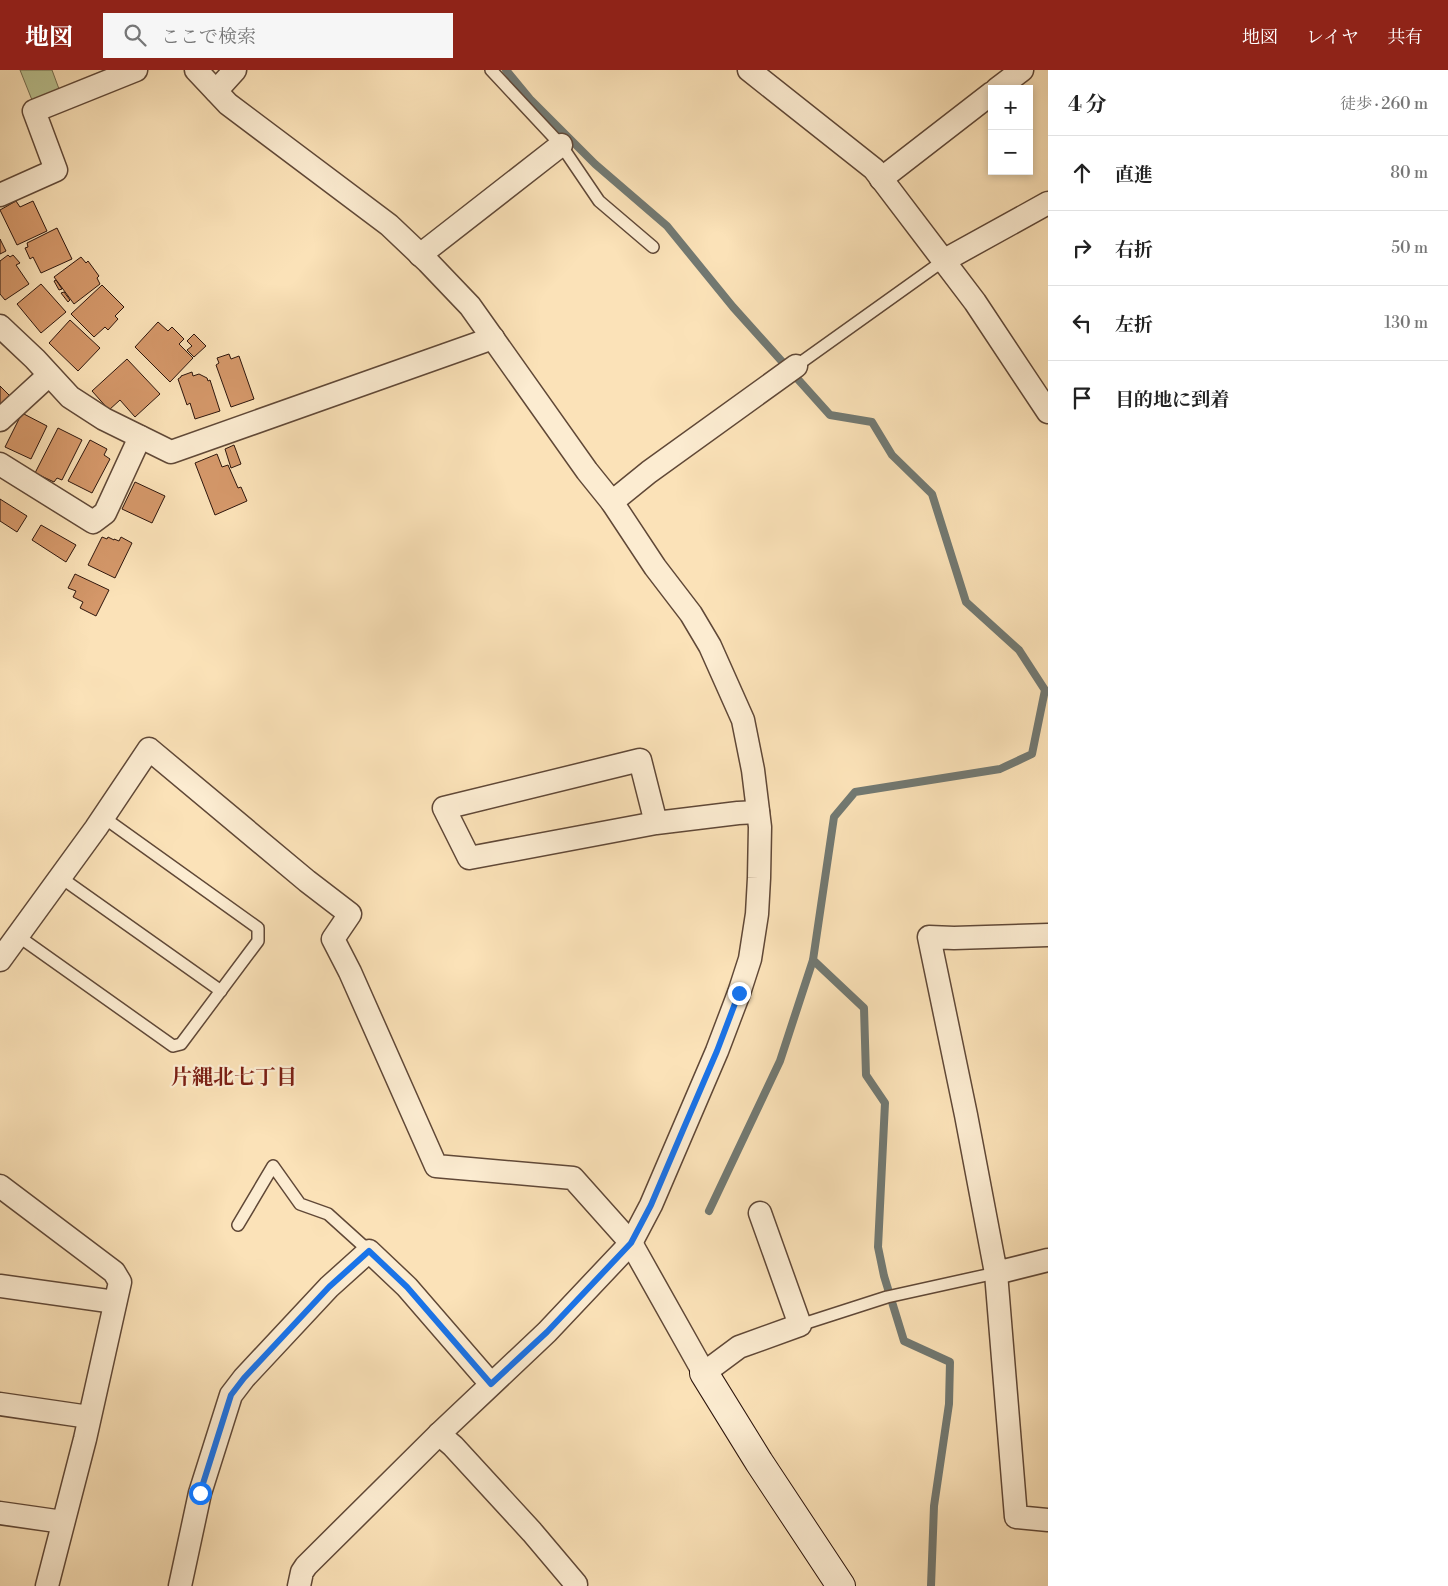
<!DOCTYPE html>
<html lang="ja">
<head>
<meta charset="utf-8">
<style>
	body { margin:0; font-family:"Libre Bodoni","Noto Serif JP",serif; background:#f6f6f6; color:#222 }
	.controls { position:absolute; right:15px; top:15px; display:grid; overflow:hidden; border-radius:0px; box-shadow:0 2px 8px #0003 }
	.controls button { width:45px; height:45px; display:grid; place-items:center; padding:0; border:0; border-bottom:1px solid #e0e0e0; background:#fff; color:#222; font:25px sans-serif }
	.stop { position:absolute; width:15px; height:15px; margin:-11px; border:4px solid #1a73e8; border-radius:50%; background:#fff }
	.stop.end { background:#1a73e8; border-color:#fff; box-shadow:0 1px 5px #0008 }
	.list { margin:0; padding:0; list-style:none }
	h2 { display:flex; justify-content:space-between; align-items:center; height:65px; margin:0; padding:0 20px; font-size:21px }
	h2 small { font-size:16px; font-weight:400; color:#767676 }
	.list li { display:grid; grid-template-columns:32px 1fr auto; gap:15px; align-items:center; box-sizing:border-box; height:75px; padding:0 20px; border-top:1px solid #e0e0e0 }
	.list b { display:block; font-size:19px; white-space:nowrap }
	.list em { font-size:16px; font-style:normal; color:#767676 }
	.icon { flex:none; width:28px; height:28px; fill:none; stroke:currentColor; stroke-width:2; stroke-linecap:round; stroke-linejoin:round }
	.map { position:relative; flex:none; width:1048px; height:1516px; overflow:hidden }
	header { display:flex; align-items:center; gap:30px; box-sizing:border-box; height:70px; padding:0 25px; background:#8f2418; color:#fff }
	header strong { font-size:24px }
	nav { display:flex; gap:28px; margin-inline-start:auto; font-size:18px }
	.search { width:350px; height:45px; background:#f6f6f6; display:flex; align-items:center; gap:12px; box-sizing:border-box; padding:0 18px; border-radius:0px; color:#767676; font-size:19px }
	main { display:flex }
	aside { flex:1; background:#fff }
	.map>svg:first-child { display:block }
	.green { fill:#bbc492; stroke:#746c4f }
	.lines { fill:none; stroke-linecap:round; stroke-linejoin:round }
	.stream { stroke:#727972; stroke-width:8 }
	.building { fill:#d5986a; stroke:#2d150c }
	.lane-casing { stroke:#604837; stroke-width:14 }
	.street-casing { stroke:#604837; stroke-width:25 }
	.secondary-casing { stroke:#2d150c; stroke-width:30 }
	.lane { stroke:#fcecd1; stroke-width:11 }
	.street { stroke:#fcecd1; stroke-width:22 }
	.secondary { stroke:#fcecd1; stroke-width:28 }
	.route { stroke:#1a73e8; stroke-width:6 }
	.labels { text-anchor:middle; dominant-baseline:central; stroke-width:4.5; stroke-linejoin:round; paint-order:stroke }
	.neighbourhood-label { font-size:21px; font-weight:bold; fill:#7a1f14; stroke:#fcecd1 }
</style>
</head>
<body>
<header>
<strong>地図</strong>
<div class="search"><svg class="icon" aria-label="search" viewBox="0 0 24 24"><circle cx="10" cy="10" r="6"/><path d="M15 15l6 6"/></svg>ここで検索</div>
<nav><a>地図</a><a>レイヤ</a><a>共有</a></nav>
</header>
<main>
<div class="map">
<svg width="1048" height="1516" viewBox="0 0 1048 1516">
	<rect width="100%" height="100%" fill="#fbe2b8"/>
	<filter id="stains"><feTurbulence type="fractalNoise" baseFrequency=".004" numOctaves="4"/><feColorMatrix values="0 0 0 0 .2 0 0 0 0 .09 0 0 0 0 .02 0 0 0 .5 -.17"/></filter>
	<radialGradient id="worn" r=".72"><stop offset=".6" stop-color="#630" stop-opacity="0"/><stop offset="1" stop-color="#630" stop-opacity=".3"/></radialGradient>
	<polygon class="green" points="20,0 52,0 59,19 32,30"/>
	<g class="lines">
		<g class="stream">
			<polyline points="506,0 530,29 595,94 667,156 733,237 830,345 872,352 892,385 932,424 966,532 1019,580 1045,620 1032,684 1000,699 855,722 834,747 813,890 864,938 866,1005 885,1033 878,1177 884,1206 904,1271 950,1292 949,1334 934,1436 931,1516"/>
			<polyline points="709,1141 780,991 813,890"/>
		</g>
	</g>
	<g class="building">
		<polygon points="16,131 20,137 33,131 47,161 17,175 0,140"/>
		<polygon points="57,158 72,189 41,203 33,187 30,189 25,178 28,177 27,173"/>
		<polygon points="0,169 6,181 0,184"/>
		<polygon points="8,185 10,187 13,185 20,193 16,195 29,214 5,230 0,224 0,191"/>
		<polygon points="81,187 86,193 88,191 99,206 97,208 100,214 74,234 54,207"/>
		<polygon points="56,210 62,219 59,220 54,211"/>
		<polygon points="41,214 66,242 41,263 17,234"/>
		<polygon points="102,215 124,237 115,246 118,249 108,260 105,257 94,267 71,244"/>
		<polygon points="64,222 70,230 68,232 61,223"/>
		<polygon points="70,250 100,278 78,301 49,273"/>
		<polygon points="158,252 168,261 172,257 184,269 179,274 193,288 170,312 135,277"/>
		<polygon points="194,264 206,276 194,287 187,280 192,276 187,271"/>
		<polygon points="229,284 231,289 239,286 254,329 231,337 216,295 219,293 217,288"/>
		<polygon points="127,289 160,324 135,347 120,330 109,340 92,321"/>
		<polygon points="192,302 193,306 199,304 207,308 208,311 210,310 220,341 195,349 190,333 187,335 178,309 181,307 181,306"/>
		<polygon points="0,316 10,326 0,335"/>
		<polygon points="22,343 47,356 31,389 5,377"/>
		<polygon points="58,358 82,370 62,410 57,408 54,412 35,403"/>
		<polygon points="90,370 107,379 104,385 110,389 92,423 68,411"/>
		<polygon points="234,375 241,394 231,398 225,379"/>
		<polygon points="217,384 222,397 228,395 238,418 241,417 247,431 215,445 195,393"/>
		<polygon points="135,412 165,426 152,453 122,439"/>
		<polygon points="0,429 27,446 17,462 0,451"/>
		<polygon points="41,455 76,475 66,492 32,470"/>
		<polygon points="102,467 107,469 108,467 114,470 114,469 119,471 121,467 132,473 115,508 88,495"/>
		<polygon points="75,504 109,520 96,546 80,538 83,532 73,527 76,521 68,518"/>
	</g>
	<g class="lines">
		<defs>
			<g id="lane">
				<polyline points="491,0 561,75 599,131 653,177"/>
				<polyline points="796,296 943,191"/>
				<polyline points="60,807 221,921"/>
				<polyline points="18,866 173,976 181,974 258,871 258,858 103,747"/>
				<polyline points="238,1155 273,1096 300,1134 328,1144 369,1181"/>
				<polyline points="800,1255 887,1227 996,1203"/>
			</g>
			<g id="street">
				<polyline points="196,0 228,34 389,155 428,192 470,236 587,401 612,432 655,497 691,544 710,576 743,650 753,700 760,757 759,808 757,844 750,889 739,923 717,981 651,1135 631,1173 547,1262 439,1364 306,1496 302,1502 299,1516"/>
				<polyline points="749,0 874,99 975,232 1048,342"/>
				<polyline points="997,19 1022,0"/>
				<polyline points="216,21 235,0"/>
				<polyline points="881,109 992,23"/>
				<polyline points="0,125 56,100 34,41 136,0"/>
				<polyline points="420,185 561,75"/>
				<polyline points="943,191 1048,133"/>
				<polyline points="0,256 35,289 70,327 104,349 171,382 493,268"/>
				<polyline points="0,350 49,305"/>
				<polyline points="0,394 93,452 105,443 140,367"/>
				<polyline points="612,432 649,402 796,296"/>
				<polyline points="656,753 640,690 444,738 469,788 656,753 738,743 758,742"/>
				<polyline points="1048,865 954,868 929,867 966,1045 996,1203 1048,1190"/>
				<polyline points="0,890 96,758 149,679 307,811 350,844 333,869 350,902 436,1096 573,1108 631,1173 704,1303 739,1277 800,1255 760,1143"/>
				<polyline points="0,1116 114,1202 120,1212 85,1369 47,1516"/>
				<polyline points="996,1203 1016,1447 1048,1450"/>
				<polyline points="0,1216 115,1232"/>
				<polyline points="0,1334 89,1347"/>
				<polyline points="439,1364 453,1376 532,1462 576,1514"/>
				<polyline points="0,1443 63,1452"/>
				<polyline points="180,1516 200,1423 231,1325 244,1308 329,1217 369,1181 407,1217 491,1314"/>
			</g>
			<polyline id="secondary" points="704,1303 759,1392 841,1516"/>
		</defs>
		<use href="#lane" class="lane-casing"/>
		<use href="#street" class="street-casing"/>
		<use href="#secondary" class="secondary-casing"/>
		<use href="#lane" class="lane"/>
		<use href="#street" class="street"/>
		<use href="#secondary" class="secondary"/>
	</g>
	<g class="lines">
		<polyline class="route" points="200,1423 231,1325 244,1308 329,1217 369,1181 407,1217 491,1314 547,1262 631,1173 651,1135 683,1060 717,981 739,923"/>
	</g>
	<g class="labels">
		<g class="neighbourhood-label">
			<text x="234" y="1008">片縄北七丁目</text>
		</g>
	</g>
	<rect width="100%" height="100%" filter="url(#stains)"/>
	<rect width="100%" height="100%" fill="url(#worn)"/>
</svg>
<div class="controls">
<button>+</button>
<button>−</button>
</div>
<div class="stop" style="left:200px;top:1423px"></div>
<div class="stop end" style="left:739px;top:923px"></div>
</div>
<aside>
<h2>4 分<small>徒歩 · 260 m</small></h2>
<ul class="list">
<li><svg class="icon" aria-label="ahead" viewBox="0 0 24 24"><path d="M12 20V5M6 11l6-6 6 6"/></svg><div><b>直進</b></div><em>80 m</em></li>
<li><svg class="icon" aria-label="right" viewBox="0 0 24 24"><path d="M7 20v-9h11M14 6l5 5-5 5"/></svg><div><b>右折</b></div><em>50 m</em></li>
<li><svg class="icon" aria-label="left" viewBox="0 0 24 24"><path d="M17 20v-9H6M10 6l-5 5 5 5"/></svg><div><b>左折</b></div><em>130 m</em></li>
<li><svg class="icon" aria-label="arrive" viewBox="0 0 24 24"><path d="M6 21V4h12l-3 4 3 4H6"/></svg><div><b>目的地に到着</b></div></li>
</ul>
</aside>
</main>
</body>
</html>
